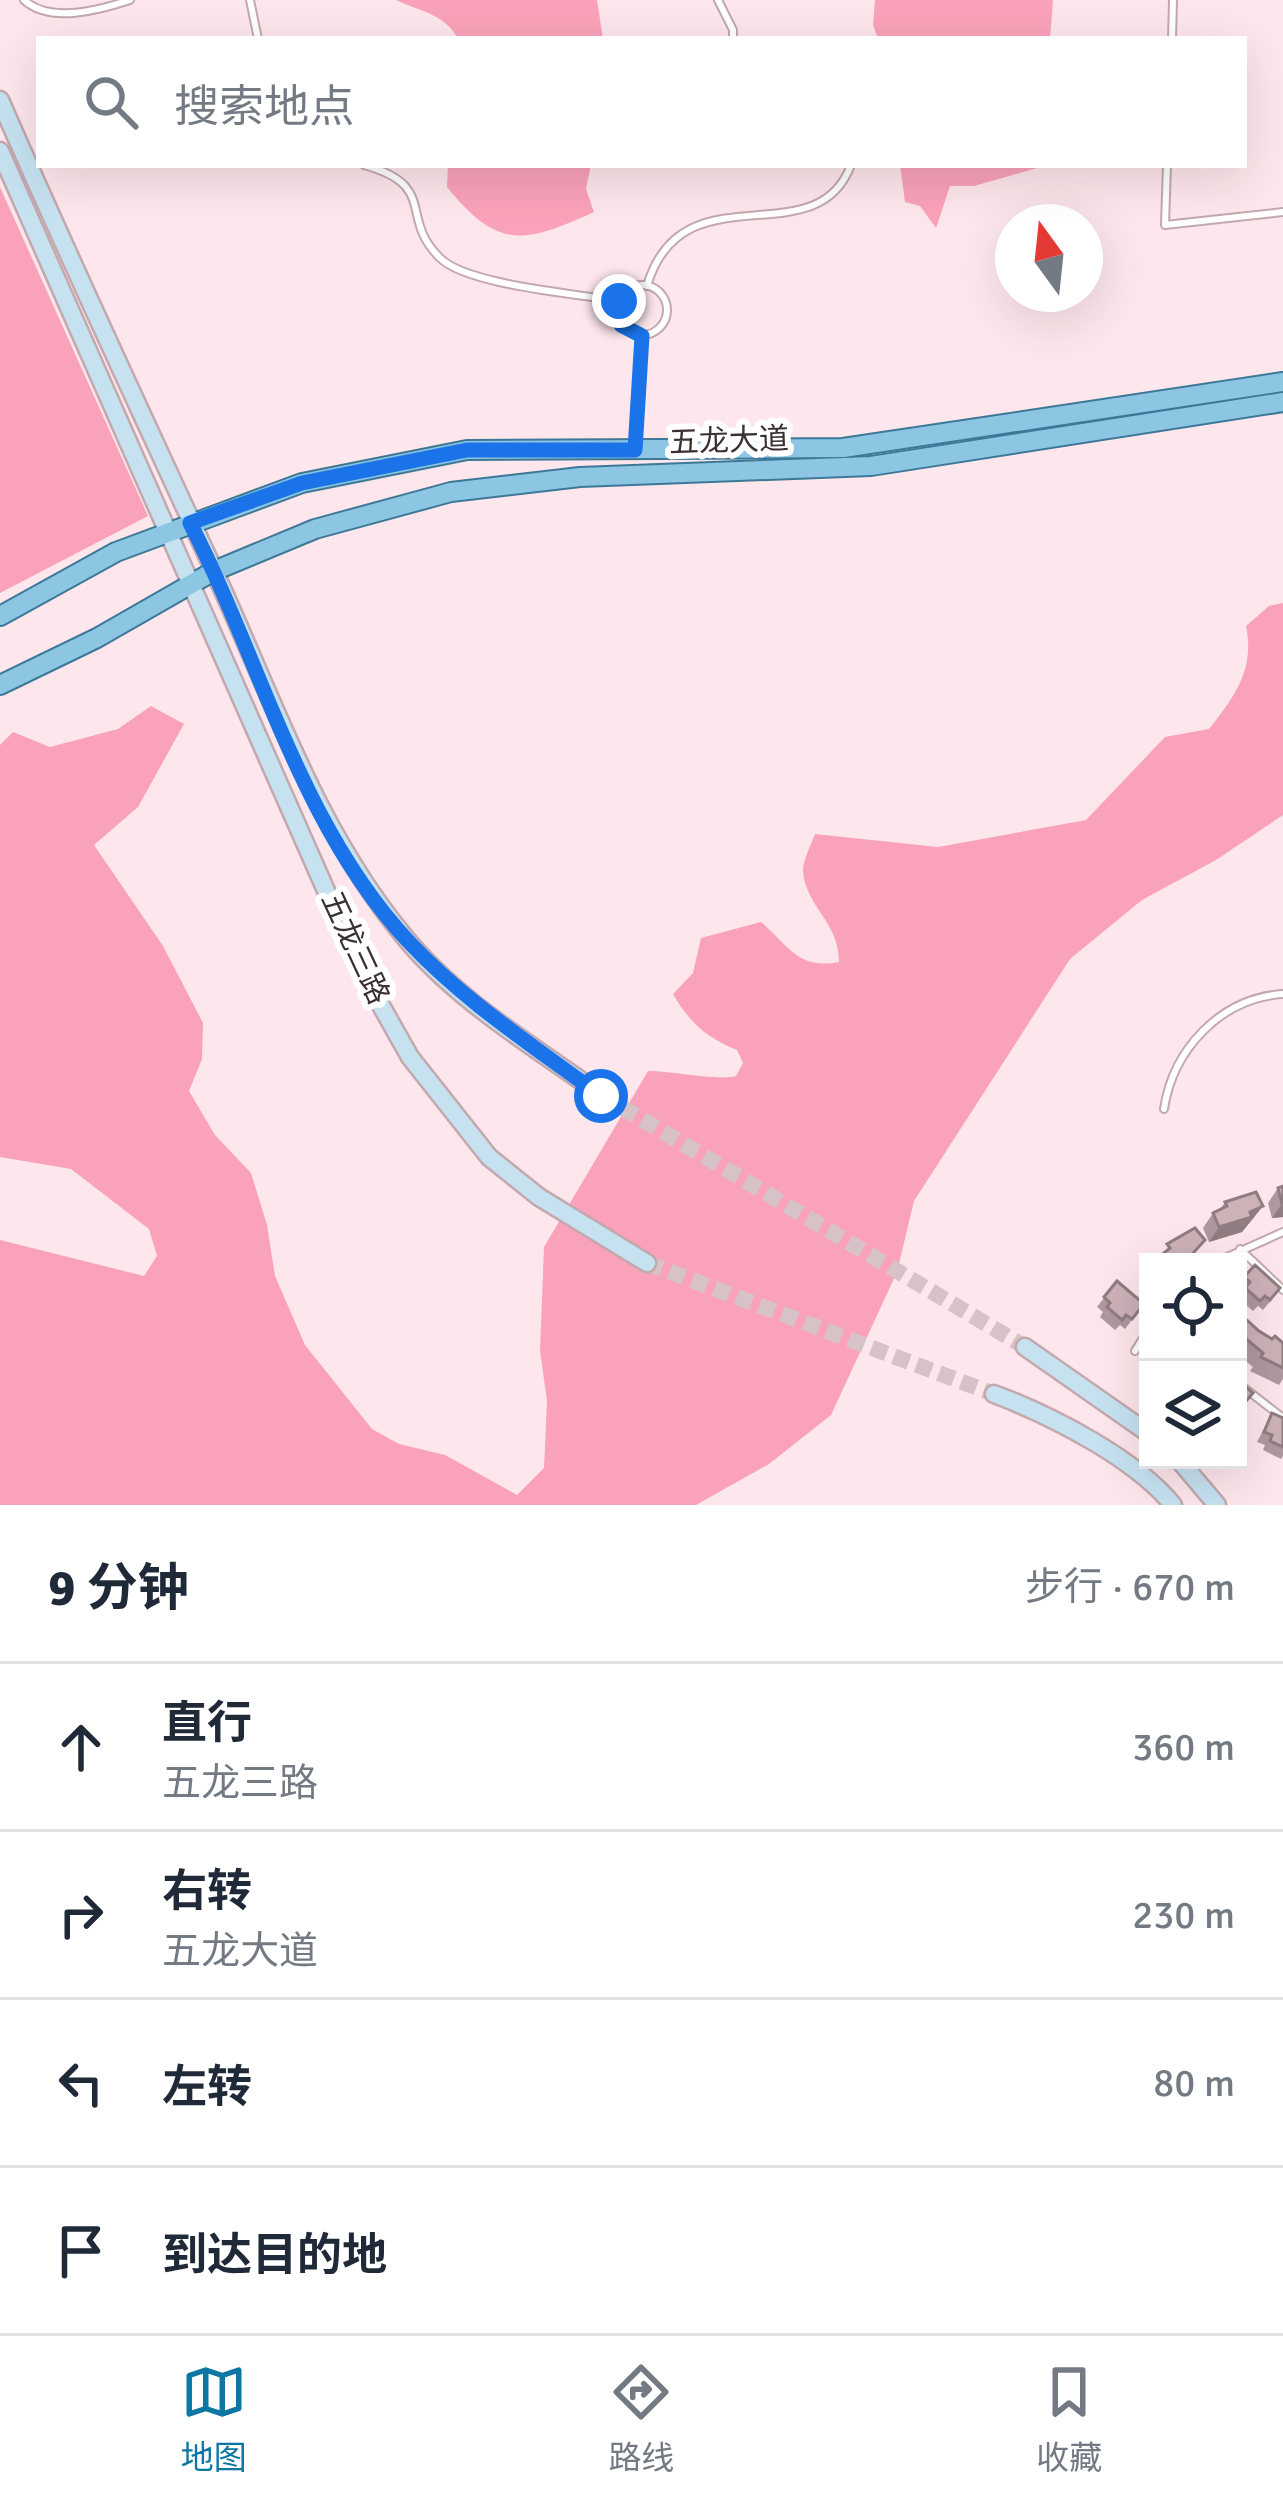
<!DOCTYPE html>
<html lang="zh">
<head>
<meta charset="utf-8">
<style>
	body { margin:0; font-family:Signika,"Noto Sans SC",sans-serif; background:#f6f6f7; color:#1f2937 }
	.controls { position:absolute; right:36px; bottom:36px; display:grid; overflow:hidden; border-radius:0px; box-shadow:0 12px 48px #0002 }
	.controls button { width:108px; height:108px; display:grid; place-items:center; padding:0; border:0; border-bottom:3px solid #e0e1e3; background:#fff; color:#1f2937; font:60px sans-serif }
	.compass { position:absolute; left:995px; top:204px; width:108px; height:108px; border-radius:50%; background:#fff; box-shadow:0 12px 48px #0002; rotate:345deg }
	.stop { position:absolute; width:36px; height:36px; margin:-27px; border:9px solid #1a73e8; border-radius:50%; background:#fff }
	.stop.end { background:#1a73e8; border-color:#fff; box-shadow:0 3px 12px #0008 }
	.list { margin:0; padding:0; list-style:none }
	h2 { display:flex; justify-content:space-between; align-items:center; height:156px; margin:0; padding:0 48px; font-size:51px }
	h2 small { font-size:39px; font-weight:400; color:#747a83 }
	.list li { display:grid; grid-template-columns:78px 1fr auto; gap:36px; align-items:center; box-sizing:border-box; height:168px; padding:0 48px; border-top:3px solid #e0e1e3 }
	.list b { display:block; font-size:45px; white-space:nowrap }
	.list p { margin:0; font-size:39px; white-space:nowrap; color:#747a83 }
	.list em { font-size:39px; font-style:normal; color:#747a83 }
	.icon { flex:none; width:66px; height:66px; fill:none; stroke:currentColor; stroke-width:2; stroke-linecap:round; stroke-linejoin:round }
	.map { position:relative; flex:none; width:1283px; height:1505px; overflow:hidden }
	.search { position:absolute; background:#fff; box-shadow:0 12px 48px #0002; left:36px; right:36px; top:36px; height:132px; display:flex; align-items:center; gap:30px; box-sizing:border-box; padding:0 42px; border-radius:0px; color:#747a83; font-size:45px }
	.sheet { height:828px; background:#fff }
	nav { display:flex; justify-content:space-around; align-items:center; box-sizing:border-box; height:168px; border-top:3px solid #e0e1e3; background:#fff; font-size:33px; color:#747a83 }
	nav a { display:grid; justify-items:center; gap:6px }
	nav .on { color:#0c77a2 }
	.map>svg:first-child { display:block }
	.forest { fill:#faa2b9 }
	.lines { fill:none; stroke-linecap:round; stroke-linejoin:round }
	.secondary-tunnel { stroke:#d7c2c7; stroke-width:16; stroke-dasharray:16 8; stroke-linecap:butt }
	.service-casing { stroke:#c3a9ae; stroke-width:10 }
	.secondary-casing { stroke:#c3a9ae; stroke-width:21 }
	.primary-casing { stroke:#3e7898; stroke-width:22 }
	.service { stroke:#fff; stroke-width:6 }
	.secondary { stroke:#c6e2f1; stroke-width:16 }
	.primary { stroke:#8cc6e2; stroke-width:18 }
	.wall { fill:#b0999e }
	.shaded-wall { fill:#907d81 }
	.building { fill:#cdb2b8; stroke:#907d81; stroke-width:3 }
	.route { stroke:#1a73e8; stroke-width:15 }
	.labels { text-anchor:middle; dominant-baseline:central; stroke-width:12; stroke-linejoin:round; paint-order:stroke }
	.street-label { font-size:30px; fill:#3a2f31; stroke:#fff }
</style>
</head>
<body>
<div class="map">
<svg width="1283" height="1505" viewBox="0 0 1283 1505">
	<rect width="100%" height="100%" fill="#fee7ec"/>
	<g class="forest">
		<path d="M396,0h201l6,39h-145c-13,-25 -39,-28 -62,-39z"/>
		<polygon points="875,0 1053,0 1050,39 878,39 873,25"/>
		<path d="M448,165h143l-5,24 8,23c-70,32 -96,38 -147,-25z"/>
		<polygon points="900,165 1048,165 974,186 950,186 936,228 920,206 905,202"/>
		<polygon points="0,187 148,516 0,593"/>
		<path d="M1283,603v212l-67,45 -74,40 -72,59 -156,242 -17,71 -66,143 -62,49 -73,41h-696v-265l144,36 13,-20 -8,-27 -78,-60 -71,-12v-412l13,-13 37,15 68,-18 33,-23 33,18 -46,83 -44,38 69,101 40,77 -1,36 -13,32 26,44 36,38 16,52 8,51 30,69 67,84 27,15 46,11 72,40 27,-27 3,-67 -7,-50 4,-104 104,-176c24,0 70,10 88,5l7,-13 -6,-13c-29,-11 -49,-29 -64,-56l20,-21 8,-35 60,-16c28,24 37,48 78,40 0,-41 -33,-54 -36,-91 0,-11 8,-26 12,-37l123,13 148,-27 79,-83 44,-8c26,-33 46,-60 37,-103l23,-20z"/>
	</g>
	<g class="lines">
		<g class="secondary-tunnel">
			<polyline points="601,1095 1025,1347"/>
			<polyline points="647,1263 994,1394"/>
		</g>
		<defs>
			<g id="service">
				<path d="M24,0c26,24 76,10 106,0"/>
				<polyline points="250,0 258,39"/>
				<polyline points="718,0 733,30 733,39"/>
				<polyline points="1172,39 1173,0"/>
				<path d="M364,165c75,21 34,52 76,93 27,27 138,36 179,43"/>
				<polyline points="1167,165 1165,225 1283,212"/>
				<circle cx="642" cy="310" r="25"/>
				<path d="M647,286c35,-120 169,-27 204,-121"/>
				<polyline points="635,446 642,336"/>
				<path d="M1164,1109c9,-60 57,-111 119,-115"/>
				<polyline points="1240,1249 1283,1290"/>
				<polyline points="1216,1262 1283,1232"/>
				<polyline points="1135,1351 1148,1330"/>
				<polyline points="1238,1383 1283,1418"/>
			</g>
			<g id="secondary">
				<path d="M0,100c69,159 143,316 215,473 58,125 100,255 188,362 53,66 131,111 198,160"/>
				<polyline points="0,151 361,970 410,1057 489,1157 539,1197 647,1263"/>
				<polyline points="1025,1347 1148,1433"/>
				<path d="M994,1394c56,21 141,64 179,111"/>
				<polyline points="1179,1460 1217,1505"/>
			</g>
			<g id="primary">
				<polyline points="0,616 116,552 302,483 467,450 843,448 1283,382"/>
				<polyline points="0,685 97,638 214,571 315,529 451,492 580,477 871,466 1283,402"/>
			</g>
		</defs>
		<use href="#service" class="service-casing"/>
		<use href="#secondary" class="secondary-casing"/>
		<use href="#primary" class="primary-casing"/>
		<use href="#service" class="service"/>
		<use href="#secondary" class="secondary"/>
		<use href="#primary" class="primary"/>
	</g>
	<g class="wall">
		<polygon points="1283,1186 1283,1217 1272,1218 1268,1203 1278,1188"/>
		<polygon points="1225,1202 1263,1206 1242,1232 1209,1242 1203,1228 1213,1213 1220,1210"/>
		<polygon points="1244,1277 1273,1298 1263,1310 1258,1306 1253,1311 1238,1298 1242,1291 1238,1286"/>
		<polygon points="1117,1281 1144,1304 1125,1329 1120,1325 1115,1330 1100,1317 1103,1312 1097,1307"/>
		<polygon points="1238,1312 1259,1331 1272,1339 1283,1343 1283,1379 1279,1385 1250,1371 1253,1367 1238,1355"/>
		<polygon points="1272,1413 1283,1418 1283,1456 1281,1459 1263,1450 1265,1445 1257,1442"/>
	</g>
	<g class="shaded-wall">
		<polygon points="1283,1203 1283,1217 1272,1218 1282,1204"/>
		<polygon points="1263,1206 1242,1232 1209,1242 1219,1227"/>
	</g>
	<g class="building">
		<polygon points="1283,1186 1283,1203 1282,1204 1278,1188"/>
		<polygon points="1256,1192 1263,1206 1250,1212 1252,1217 1219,1227 1213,1213 1227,1206 1225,1202"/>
		<polygon points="1195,1228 1205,1240 1185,1262 1181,1260 1178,1262 1161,1262 1158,1258 1170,1248 1167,1244"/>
		<polygon points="1255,1265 1280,1288 1270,1300 1265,1296 1260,1301 1245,1288 1250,1282 1244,1277"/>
		<polygon points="1117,1281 1144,1304 1132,1319 1126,1315 1122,1320 1107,1307 1110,1303 1104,1297"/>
		<polygon points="1238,1312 1259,1331 1272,1339 1275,1336 1283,1343 1283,1368 1261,1357 1263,1353 1238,1332"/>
		<polygon points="1238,1380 1253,1393 1241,1407 1238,1405"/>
		<polygon points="1272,1413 1283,1418 1283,1447 1270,1441 1272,1435 1264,1432"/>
	</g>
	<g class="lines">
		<path class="route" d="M601,1096c-66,-49 -136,-94 -192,-154 -109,-116 -148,-281 -219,-419l112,-40 165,-33h168l7,-114 -21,-11 -2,-24"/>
	</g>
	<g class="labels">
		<g class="street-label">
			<text transform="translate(729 441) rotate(-2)">五龙大道</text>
			<text transform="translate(355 948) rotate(65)">五龙三路</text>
		</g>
	</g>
</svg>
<div class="controls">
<button><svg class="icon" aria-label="locate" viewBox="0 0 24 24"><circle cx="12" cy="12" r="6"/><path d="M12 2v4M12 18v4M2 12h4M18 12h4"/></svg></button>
<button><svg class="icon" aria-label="layers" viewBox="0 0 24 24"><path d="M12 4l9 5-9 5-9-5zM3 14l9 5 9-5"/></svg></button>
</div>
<svg class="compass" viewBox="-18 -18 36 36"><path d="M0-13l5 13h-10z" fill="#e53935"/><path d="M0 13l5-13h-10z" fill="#747a83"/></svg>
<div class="stop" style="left:601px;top:1096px"></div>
<div class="stop end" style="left:619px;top:301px"></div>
<div class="search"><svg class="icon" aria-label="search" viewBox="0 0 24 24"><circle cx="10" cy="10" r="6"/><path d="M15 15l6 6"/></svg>搜索地点</div>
</div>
<section class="sheet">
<h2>9 分钟<small>步行 · 670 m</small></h2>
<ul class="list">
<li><svg class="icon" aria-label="ahead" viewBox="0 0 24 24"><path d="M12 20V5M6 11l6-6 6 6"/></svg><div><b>直行</b><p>五龙三路</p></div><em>360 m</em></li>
<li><svg class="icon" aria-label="right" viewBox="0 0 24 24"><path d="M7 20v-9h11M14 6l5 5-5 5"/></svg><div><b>右转</b><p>五龙大道</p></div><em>230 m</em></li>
<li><svg class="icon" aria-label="left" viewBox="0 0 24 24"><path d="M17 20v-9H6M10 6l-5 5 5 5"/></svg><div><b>左转</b></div><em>80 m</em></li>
<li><svg class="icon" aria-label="arrive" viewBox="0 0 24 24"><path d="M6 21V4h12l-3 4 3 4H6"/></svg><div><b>到达目的地</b></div></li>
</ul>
</section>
<nav>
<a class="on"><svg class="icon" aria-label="map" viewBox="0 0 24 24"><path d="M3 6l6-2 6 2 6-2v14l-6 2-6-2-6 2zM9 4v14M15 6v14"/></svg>地图</a>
<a><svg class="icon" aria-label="directions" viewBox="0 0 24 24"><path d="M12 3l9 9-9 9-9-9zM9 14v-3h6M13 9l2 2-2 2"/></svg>路线</a>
<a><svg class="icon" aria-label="saved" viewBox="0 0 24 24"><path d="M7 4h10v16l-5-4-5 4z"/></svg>收藏</a>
</nav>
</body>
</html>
